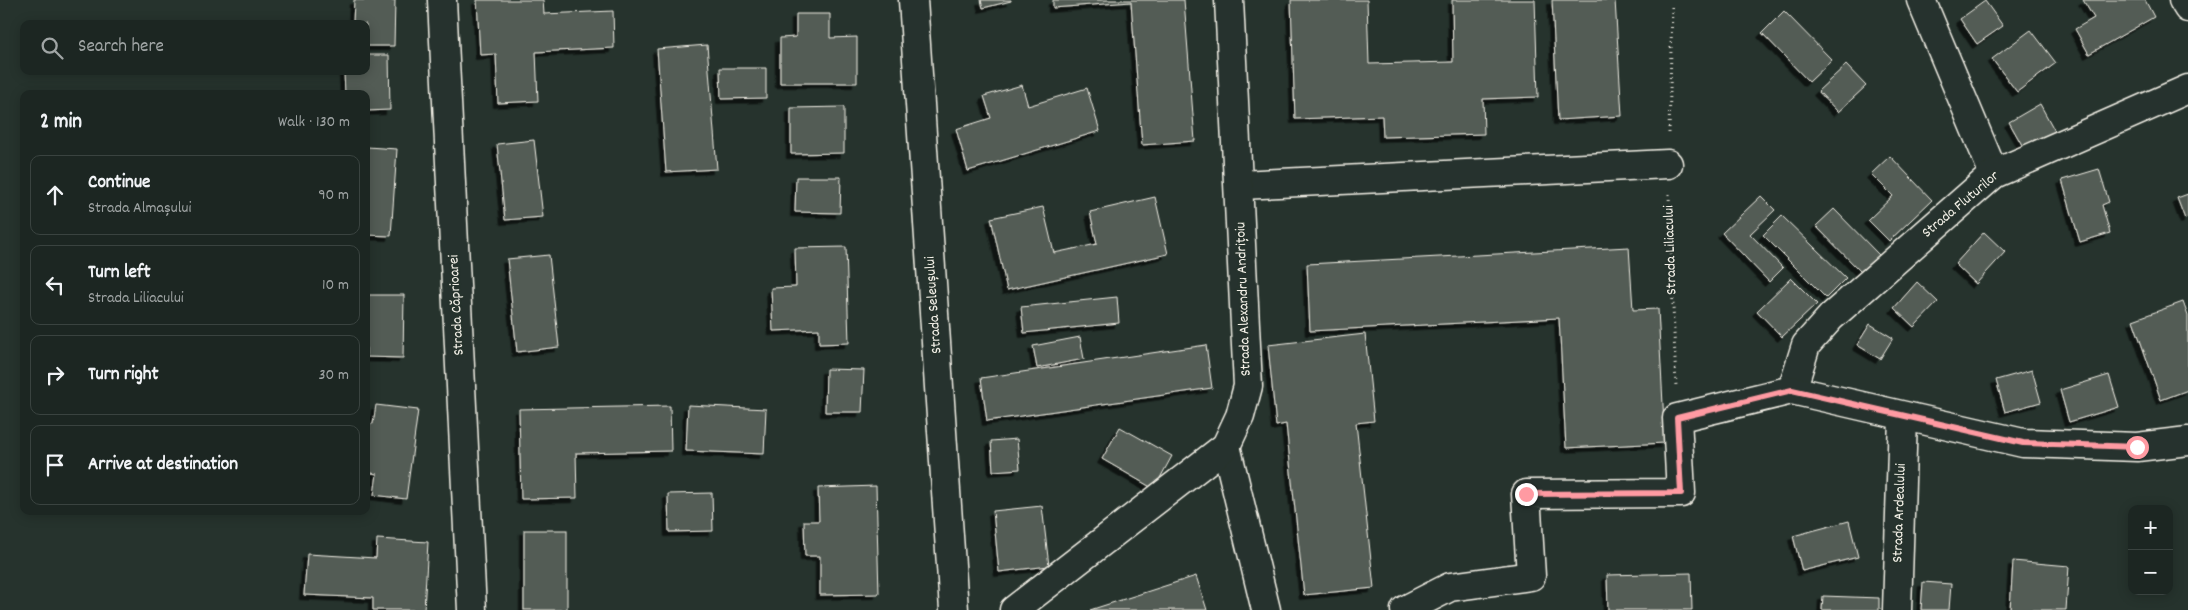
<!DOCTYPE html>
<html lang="en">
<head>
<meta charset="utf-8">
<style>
	body { margin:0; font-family:Dekko,sans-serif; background:#29322f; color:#f1f3f6 }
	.controls { position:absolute; right:15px; bottom:15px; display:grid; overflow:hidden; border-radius:10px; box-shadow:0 2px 12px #0003 }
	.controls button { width:45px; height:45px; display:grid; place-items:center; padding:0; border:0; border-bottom:1px solid #3a4340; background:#1c2622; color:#f1f3f6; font:25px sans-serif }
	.stop { position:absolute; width:15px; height:15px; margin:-11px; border:4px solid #ff9aa2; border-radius:50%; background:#fff }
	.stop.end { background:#ff9aa2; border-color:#fff; box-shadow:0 1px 5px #0008 }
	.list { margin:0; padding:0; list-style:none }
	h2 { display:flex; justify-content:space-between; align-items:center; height:65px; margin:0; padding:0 20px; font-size:21px }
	h2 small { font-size:16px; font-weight:400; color:#a0a5a5 }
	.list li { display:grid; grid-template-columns:32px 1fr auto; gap:15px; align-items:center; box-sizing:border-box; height:80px; margin:0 10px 10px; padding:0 10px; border:1px solid #3a4340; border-radius:10px }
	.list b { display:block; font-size:19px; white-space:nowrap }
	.list p { margin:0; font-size:16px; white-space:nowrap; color:#a0a5a5 }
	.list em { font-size:16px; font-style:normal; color:#a0a5a5 }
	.icon { flex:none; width:28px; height:28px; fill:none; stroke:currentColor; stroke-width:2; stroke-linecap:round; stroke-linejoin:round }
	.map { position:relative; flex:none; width:2188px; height:610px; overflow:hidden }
	.search { position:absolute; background:#1c2622; box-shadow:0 2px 12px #0003; left:20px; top:20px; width:350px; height:55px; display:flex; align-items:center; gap:12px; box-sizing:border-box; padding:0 18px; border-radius:10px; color:#a0a5a5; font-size:19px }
	.panel { position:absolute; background:#1c2622; box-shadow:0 2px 12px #0003; left:20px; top:90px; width:350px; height:425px; border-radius:10px }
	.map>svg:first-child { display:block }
	.building { fill:#525c55; stroke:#f4f1e8; filter:url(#shadow) }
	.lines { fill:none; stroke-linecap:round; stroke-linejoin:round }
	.minor-casing { stroke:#f4f1e8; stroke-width:31 }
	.major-casing { stroke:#f4f1e8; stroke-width:31 }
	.path { stroke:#f4f1e8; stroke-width:3; stroke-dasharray:1 4; stroke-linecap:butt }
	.minor { stroke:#26332d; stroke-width:28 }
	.major { stroke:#26332d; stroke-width:28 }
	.route { stroke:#ff9aa2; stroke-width:6 }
	.labels { text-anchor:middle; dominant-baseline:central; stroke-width:4; stroke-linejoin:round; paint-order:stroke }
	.street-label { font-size:15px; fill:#f4f1e8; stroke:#26332d }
</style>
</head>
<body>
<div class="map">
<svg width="2188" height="610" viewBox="0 0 2188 610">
	<defs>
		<filter id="shadow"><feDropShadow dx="-4.5" dy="4.5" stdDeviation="0" flood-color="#0009"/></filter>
	</defs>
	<rect width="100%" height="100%" fill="#26332d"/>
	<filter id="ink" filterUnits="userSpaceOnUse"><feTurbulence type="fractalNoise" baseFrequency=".02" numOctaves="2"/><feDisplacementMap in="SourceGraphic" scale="10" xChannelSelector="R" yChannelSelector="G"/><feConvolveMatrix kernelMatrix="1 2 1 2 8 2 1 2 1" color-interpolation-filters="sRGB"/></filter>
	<g filter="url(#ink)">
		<g class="building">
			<polygon points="354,0 395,0 394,46 366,46 366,24 353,24"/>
			<polygon points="477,0 543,0 544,14 613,11 614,48 536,52 538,101 498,103 496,54 480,55"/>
			<polygon points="981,0 1011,0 1011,1 983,8"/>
			<polygon points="1053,0 1184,0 1195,141 1142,145 1131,2 1053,8"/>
			<polygon points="1291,0 1367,0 1369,64 1453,62 1452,0 1535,0 1538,97 1483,99 1484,134 1383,137 1382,116 1295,119"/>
			<polygon points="1552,0 1615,0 1622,116 1558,120"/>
			<polygon points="2083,0 2145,0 2154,17 2089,54 2075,29 2094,18"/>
			<polygon points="1985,1 2003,26 1977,44 1960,19"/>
			<polygon points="1784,11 1832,60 1809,82 1762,33"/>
			<polygon points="796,14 830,14 830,38 857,37 857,83 780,83 780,38 796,37"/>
			<polygon points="2031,30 2056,63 2017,92 1992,59"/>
			<polygon points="707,45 717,169 666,172 657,49"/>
			<polygon points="366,55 389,55 390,110 366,111 366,94 345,94 344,71 366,71"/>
			<polygon points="1846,65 1866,86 1838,112 1818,91"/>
			<polygon points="720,68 766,68 766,98 721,99"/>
			<polygon points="1022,85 1028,106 1087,88 1100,131 968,171 956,129 991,118 984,96"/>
			<polygon points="2040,104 2057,135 2026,152 2009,122"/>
			<polygon points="844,107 844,153 791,154 791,108"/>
			<polygon points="534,140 543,217 505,220 497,144"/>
			<polygon points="367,147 397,149 391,236 366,235"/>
			<polygon points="1890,156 1932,200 1889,241 1868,220 1893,196 1871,174"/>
			<polygon points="2099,169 2109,202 2102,205 2110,233 2080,242 2062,180"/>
			<polygon points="796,177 841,177 840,213 795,212"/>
			<polygon points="2188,194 2188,218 2185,219 2177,198"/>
			<polygon points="1761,196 1775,210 1750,234 1783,268 1769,282 1722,233"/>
			<polygon points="1155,197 1168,254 1007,290 991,218 1043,207 1054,253 1097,244 1090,212"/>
			<polygon points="1834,209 1879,255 1861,272 1816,226"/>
			<polygon points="1782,216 1846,278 1826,298 1763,235"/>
			<polygon points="1984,232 2005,252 1976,284 1955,264"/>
			<polygon points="846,247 849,343 819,344 819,329 773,331 771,288 796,287 795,248"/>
			<polygon points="1629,247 1633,310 1658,309 1665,443 1566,448 1559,318 1310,331 1307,264"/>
			<polygon points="549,255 559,347 517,352 507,259"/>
			<polygon points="1791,278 1817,304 1782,337 1757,311"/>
			<polygon points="1917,282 1938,302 1914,327 1894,308"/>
			<polygon points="366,295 404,295 403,358 366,357"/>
			<polygon points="1117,297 1119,323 1024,333 1021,307"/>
			<polygon points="2183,302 2188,316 2188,390 2161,400 2133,320"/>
			<polygon points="1870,324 1893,338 1880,359 1857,345"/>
			<polygon points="1365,334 1374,421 1356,423 1374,588 1304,595 1286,424 1276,426 1268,345"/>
			<polygon points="1080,337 1084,359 1037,368 1033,346"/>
			<polygon points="1206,345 1212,388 987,421 981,378"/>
			<polygon points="826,369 864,370 862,412 825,412"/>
			<polygon points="2032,370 2041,402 2005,412 1996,380"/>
			<polygon points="2109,375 2119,407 2069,422 2060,390"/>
			<polygon points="376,405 418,410 406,499 374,495 377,474 366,472 366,423 373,424"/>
			<polygon points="688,405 766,409 764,454 686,451"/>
			<polygon points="670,406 671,451 576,453 577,498 521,499 519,409"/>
			<polygon points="1120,427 1172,456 1154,489 1102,459"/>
			<polygon points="1017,439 1020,469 993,471 991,441"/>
			<polygon points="876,486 879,594 820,595 820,556 805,556 804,521 819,521 818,488"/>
			<polygon points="712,493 713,531 669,532 668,494"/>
			<polygon points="1042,506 1049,566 999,572 993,511"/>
			<polygon points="1849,521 1858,557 1802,571 1793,536"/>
			<rect x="524" y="530" width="43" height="80"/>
			<polygon points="377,539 428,542 424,610 373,610 373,598 304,595 307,554 376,558"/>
			<polygon points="2013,561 2069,566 2066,610 2010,610"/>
			<polygon points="1691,573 1692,610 1608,610 1607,575"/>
			<polygon points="1196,576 1207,610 1090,610"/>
			<polygon points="1923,582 1951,584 1949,610 1921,610"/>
			<polygon points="1823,596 1879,598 1879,610 1822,610"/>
		</g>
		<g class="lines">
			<defs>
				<g id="minor">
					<polyline points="442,0 472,610"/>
					<polyline points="1921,0 1994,174"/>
					<polyline points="2183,0 2188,8"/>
					<polyline points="1240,185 1668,164"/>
					<polyline points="1792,390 1806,345 1831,317 1994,174 2188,89"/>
					<polyline points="1226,446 1266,610"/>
					<polyline points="1014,610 1226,446 1240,416 1248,386 1229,0"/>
					<polyline points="1405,610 1450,587 1531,576 1526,494 1681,493 1677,418 1792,390 2023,443 2137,447 2188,441"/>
					<polyline points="1897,610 1903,417"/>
				</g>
				<polyline id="major" points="913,0 954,610"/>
			</defs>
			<use href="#minor" class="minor-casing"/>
			<use href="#major" class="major-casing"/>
			<g class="path">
				<polyline points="1669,133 1672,7"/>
				<polyline points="1669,194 1676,387"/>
			</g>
			<use href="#minor" class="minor"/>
			<use href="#major" class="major"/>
		</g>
	</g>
	<g class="lines" filter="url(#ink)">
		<polyline class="route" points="1526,494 1681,493 1677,418 1792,390 2023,443 2137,447"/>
	</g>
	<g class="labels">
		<g class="street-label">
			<text transform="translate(1961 205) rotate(-40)">Strada Fluturilor</text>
			<text transform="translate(1671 250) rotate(-92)">Strada Liliacului</text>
			<text transform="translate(1244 299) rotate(-92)">Strada Alexandru Andrițoiu</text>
			<text transform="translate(457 305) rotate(-93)">Strada Căprioarei</text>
			<text transform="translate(934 305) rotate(-94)">Strada Seleușului</text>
			<text transform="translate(1900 513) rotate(-88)">Strada Ardealului</text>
		</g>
	</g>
</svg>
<div class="controls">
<button>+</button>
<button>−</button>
</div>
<div class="stop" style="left:2137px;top:447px"></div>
<div class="stop end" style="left:1526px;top:494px"></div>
<div class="search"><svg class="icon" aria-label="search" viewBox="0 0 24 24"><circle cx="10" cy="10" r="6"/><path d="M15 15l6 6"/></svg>Search here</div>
<section class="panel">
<h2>2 min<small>Walk · 130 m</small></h2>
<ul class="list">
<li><svg class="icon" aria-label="ahead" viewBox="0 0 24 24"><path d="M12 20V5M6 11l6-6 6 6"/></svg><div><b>Continue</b><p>Strada Almașului</p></div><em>90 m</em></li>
<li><svg class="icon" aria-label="left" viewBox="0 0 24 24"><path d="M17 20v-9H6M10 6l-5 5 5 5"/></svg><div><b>Turn left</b><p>Strada Liliacului</p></div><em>10 m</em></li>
<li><svg class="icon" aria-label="right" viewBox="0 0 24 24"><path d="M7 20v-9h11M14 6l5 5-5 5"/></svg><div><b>Turn right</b></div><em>30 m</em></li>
<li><svg class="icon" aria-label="arrive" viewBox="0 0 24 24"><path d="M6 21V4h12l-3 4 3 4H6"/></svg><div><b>Arrive at destination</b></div></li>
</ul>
</section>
</div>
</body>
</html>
